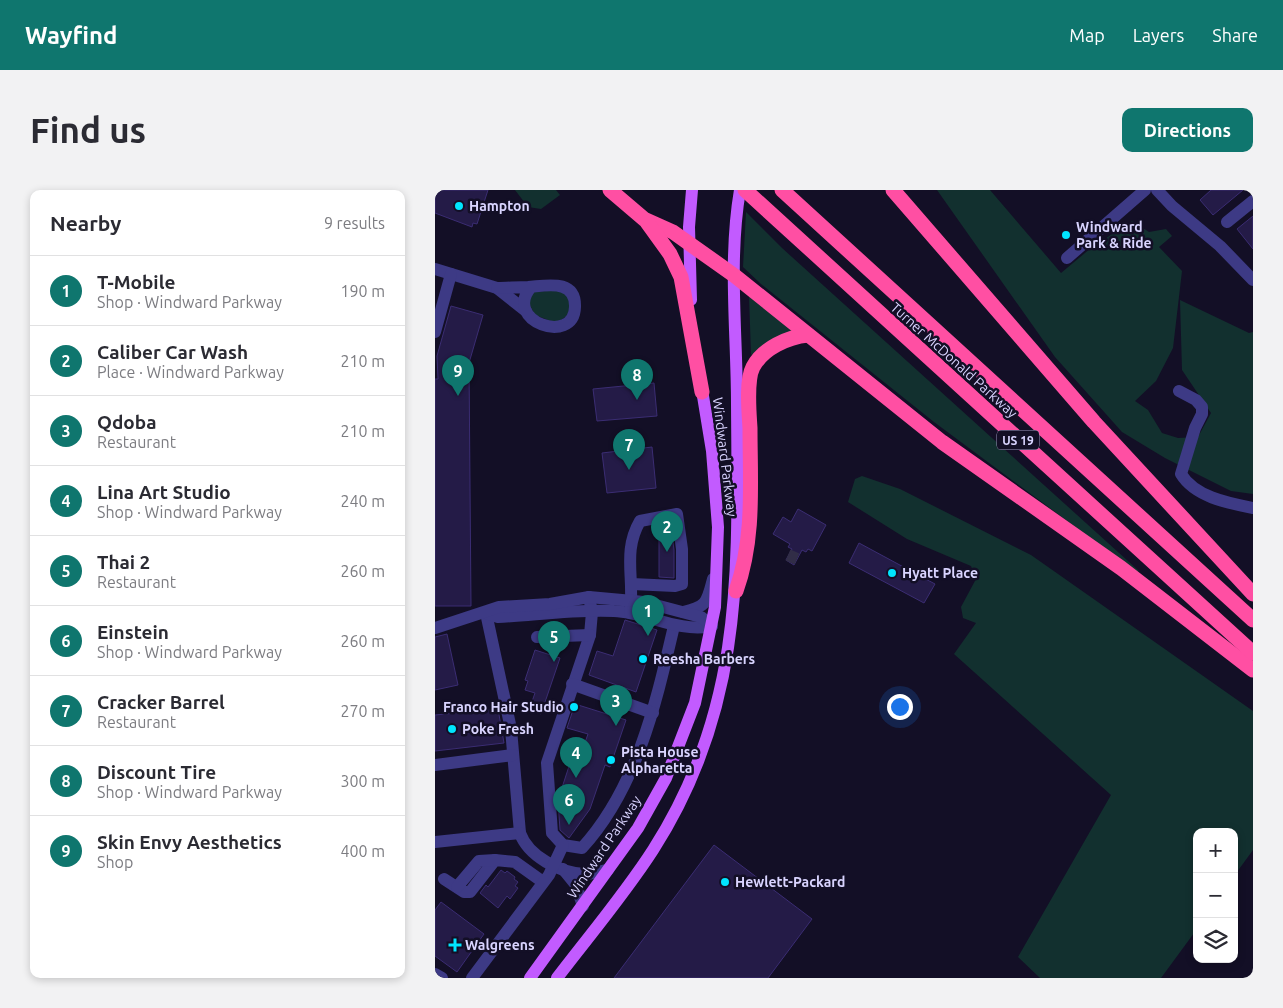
<!DOCTYPE html>
<html lang="en">
<head>
<meta charset="utf-8">
<style>
	body { margin:0; font-family:Ubuntu,sans-serif; background:#f2f2f3; color:#2b2b33 }
	.controls { position:absolute; right:15px; bottom:15px; display:grid; overflow:hidden; border-radius:10px; box-shadow:0 2px 8px #0003 }
	.controls button { width:45px; height:45px; display:grid; place-items:center; padding:0; border:0; border-bottom:1px solid #e1e1e2; background:#fff; color:#2b2b33; font:25px sans-serif }
	.you { position:absolute; left:464px; top:516px; width:18px; height:18px; margin:-12px; border:4px solid #fff; border-radius:50%; background:#1a73e8; box-shadow:0 0 0 8px #1a73e833 }
	.badge { display:grid; place-items:center; width:32px; height:32px; border-radius:50%; background:#0f766e; color:#fff; font-size:16px; font-weight:700 }
	.pin { position:absolute; translate:-50% -41px; filter:drop-shadow(0 1px 2px #0008) }
	.pin::after { content:''; position:absolute; top:26px; width:18px; height:15px; background:inherit; clip-path:polygon(0 0,100% 0,50% 100%) }
	.list { margin:0; padding:0; list-style:none }
	h2 { display:flex; justify-content:space-between; align-items:center; height:65px; margin:0; padding:0 20px; font-size:21px }
	h2 small { font-size:16px; font-weight:400; color:#7c7c81 }
	.list li { display:grid; grid-template-columns:32px 1fr auto; gap:15px; align-items:center; box-sizing:border-box; height:70px; padding:0 20px; border-top:1px solid #e1e1e2 }
	.list b { display:block; font-size:19px; white-space:nowrap }
	.list p { margin:0; font-size:16px; white-space:nowrap; color:#7c7c81 }
	.list em { font-size:16px; font-style:normal; color:#7c7c81 }
	.icon { flex:none; width:28px; height:28px; fill:none; stroke:currentColor; stroke-width:2; stroke-linecap:round; stroke-linejoin:round }
	.map { position:relative; flex:none; width:818px; height:788px; overflow:hidden; border-radius:10px }
	header { display:flex; align-items:center; gap:30px; box-sizing:border-box; height:70px; padding:0 25px; background:#0f766e; color:#fff }
	header strong { font-size:24px }
	nav { display:flex; gap:28px; margin-inline-start:auto; font-size:18px }
	.intro { display:flex; align-items:center; justify-content:space-between; box-sizing:border-box; height:120px; padding:0 30px }
	h1 { margin:0; font-size:35px }
	.button { padding:12px 22px; border-radius:10px; background:#0f766e; color:#fff; font-size:18px; font-weight:700 }
	main { display:flex; gap:30px; padding:0 30px }
	aside { flex:1; background:#fff; border-radius:10px; box-shadow:0 2px 8px #0003 }
	.map>svg:first-child { display:block }
	.green { fill:#12302f }
	.building { fill:#241b47; stroke:#3b2d73 }
	.lines { fill:none; stroke-linecap:round; stroke-linejoin:round }
	.minor-tunnel { stroke:#312d47; stroke-width:12; stroke-dasharray:12 6; stroke-linecap:butt }
	.minor { stroke:#3d3a85; stroke-width:12 }
	.major { stroke:#c25bff; stroke-width:12 }
	.highway { stroke:#ff4fa3; stroke-width:15 }
	.poi-dot { fill:#00e5ff; stroke:#130f26; stroke-width:2 }
	.labels { text-anchor:middle; dominant-baseline:central; stroke-width:5; stroke-linejoin:round; paint-order:stroke }
	.shield { fill:#130f26; stroke:#9e99be; stroke-width:1 }
	.shield-label { font-size:12px; font-weight:bold; fill:#d9d4ff }
	.poi-label { font-size:14px; font-weight:bold; fill:#d9d4ff; stroke:#130f26; text-anchor:start }
	.street-label { font-size:14px; fill:#d9d4ff; stroke:#130f26 }
</style>
</head>
<body>
<header>
<strong>Wayfind</strong>
<nav><a>Map</a><a>Layers</a><a>Share</a></nav>
</header>
<div class="intro"><h1>Find us</h1><a class="button">Directions</a></div>
<main>
<aside>
<h2>Nearby<small>9 results</small></h2>
<ul class="list">
<li><span class="badge">1</span><div><b>T-Mobile</b><p>Shop · Windward Parkway</p></div><em>190 m</em></li>
<li><span class="badge">2</span><div><b>Caliber Car Wash</b><p>Place · Windward Parkway</p></div><em>210 m</em></li>
<li><span class="badge">3</span><div><b>Qdoba</b><p>Restaurant</p></div><em>210 m</em></li>
<li><span class="badge">4</span><div><b>Lina Art Studio</b><p>Shop · Windward Parkway</p></div><em>240 m</em></li>
<li><span class="badge">5</span><div><b>Thai 2</b><p>Restaurant</p></div><em>260 m</em></li>
<li><span class="badge">6</span><div><b>Einstein</b><p>Shop · Windward Parkway</p></div><em>260 m</em></li>
<li><span class="badge">7</span><div><b>Cracker Barrel</b><p>Restaurant</p></div><em>270 m</em></li>
<li><span class="badge">8</span><div><b>Discount Tire</b><p>Shop · Windward Parkway</p></div><em>300 m</em></li>
<li><span class="badge">9</span><div><b>Skin Envy Aesthetics</b><p>Shop</p></div><em>400 m</em></li>
</ul>
</aside>
<div class="map">
<svg width="818" height="788" viewBox="0 0 818 788">
	<rect width="100%" height="100%" fill="#130f26"/>
	<g class="green">
		<polygon points="80,0 121,0 125,5 106,19 93,17"/>
		<polygon points="502,0 555,0 626,83 656,58 697,31 714,42 731,39 737,46 724,57 747,81 738,158 721,191 700,211 713,220 727,243 743,248 763,247 776,223 747,180 745,110 814,143 818,142 818,304 796,301 730,268 687,242 620,167"/>
		<polygon points="311,22 347,58 704,381 701,382 499,232 326,94 308,77"/>
		<polygon points="126,100 134,108 135,124 121,133 100,125 92,110 96,102"/>
		<polygon points="314,106 358,140 318,167 316,164"/>
		<polygon points="427,286 465,299 596,365 818,521 818,660 799,686 799,642 762,642 762,739 726,788 605,788 583,767 676,605 519,464 541,433 528,428 526,417 541,389 536,376 472,349 413,312 420,289"/>
	</g>
	<g class="building">
		<polygon points="0,0 53,0 42,34 38,33 37,37 0,23"/>
		<polygon points="776,0 808,0 778,25 765,10"/>
		<polygon points="818,26 818,59 802,39"/>
		<polygon points="16,116 48,125 34,173 36,416 0,416 0,189 3,189 2,166"/>
		<polygon points="219,193 222,226 162,231 158,199"/>
		<polygon points="217,257 221,298 172,303 167,263"/>
		<polygon points="363,319 391,335 377,361 373,359 371,362 367,360 359,375 351,370 357,359 353,357 355,354 338,344 348,327 356,332"/>
		<polygon points="236,336 239,360 239,388 224,387 224,337"/>
		<polygon points="424,353 500,394 489,413 414,373"/>
		<polygon points="190,430 222,440 201,502 154,485 162,461 178,466"/>
		<polygon points="12,444 23,495 0,500 0,447"/>
		<polygon points="100,460 125,468 106,524 94,520 100,503 90,500 93,491 90,490"/>
		<polygon points="140,514 191,530 175,577 170,575 155,619 134,648 125,640 123,610 138,564 146,564 153,544 132,538"/>
		<polygon points="63,519 69,553 0,561 0,525"/>
		<polygon points="279,655 377,729 333,788 179,788"/>
		<polygon points="66,680 70,683 72,681 80,687 79,689 83,692 80,696 83,698 75,709 72,706 63,718 45,703 51,695 53,697"/>
		<polygon points="6,712 49,744 22,782 0,766 0,720"/>
	</g>
	<g class="lines">
		<polyline class="minor-tunnel" points="353,365 362,369"/>
		<g class="minor">
			<polyline points="722,0 737,16 785,56 818,90"/>
			<polyline points="792,32 818,11"/>
			<polyline points="632,68 710,0"/>
			<polyline points="0,79 62,98 91,121"/>
			<path d="M62,98c10,0 20,-1 31,-1 17,-1 48,-9 47,20 -1,39 -73,14 -44,-20"/>
			<polyline points="0,142 16,84"/>
			<path d="M744,201l17,9 6,7v7l-7,14 -14,46c14,23 47,29 72,34"/>
			<path d="M154,407l3,15 -2,23 -43,128 5,70 11,12 19,3c55,-60 74,-145 92,-222"/>
			<path d="M248,422c24,-5 24,-10 30,-33"/>
			<path d="M51,423l25,116 9,104c8,23 40,40 64,41 8,0 17,-3 24,-4"/>
			<path d="M51,423l12,4c38,-2 78,-8 116,-6 33,1 63,22 98,15"/>
			<path d="M195,423c5,-34 -8,-61 10,-92l37,-7 5,35v35l-7,2 -43,-2"/>
			<polyline points="0,438 64,417 115,414 154,407 209,412 266,427 277,436"/>
			<polyline points="102,447 155,445"/>
			<polyline points="137,494 218,523"/>
			<polyline points="0,575 78,565"/>
			<polyline points="0,652 85,643"/>
			<polyline points="128,679 141,695 148,716"/>
			<polyline points="9,689 29,702 35,702 60,670 80,672 108,692"/>
			<polyline points="22,697 44,671 60,670"/>
			<polyline points="0,784 7,788"/>
			<polyline points="37,788 114,685 128,655"/>
		</g>
		<g class="major">
			<polyline points="256,110 254,37 257,0"/>
			<polyline points="95,788 203,638 231,588 260,513 280,417 283,337 277,261 266,194"/>
			<path d="M122,788c32,-42 67,-83 96,-128 92,-143 85,-283 84,-446 0,-70 -9,-144 3,-214"/>
		</g>
		<g class="highway">
			<polyline points="175,0 209,29 238,42 300,86 507,252 686,378 818,480"/>
			<polyline points="310,0 818,463"/>
			<polyline points="347,0 818,430"/>
			<polyline points="458,0 659,232 818,404"/>
			<polyline points="212,32 235,64 246,87 267,202"/>
			<path d="M301,401c19,-53 14,-108 14,-163 -1,-16 -4,-48 3,-61 10,-19 35,-30 55,-32"/>
		</g>
	</g>
	<g class="poi-dot">
		<circle cx="24" cy="16" r="5"/>
		<circle cx="631" cy="45" r="5"/>
		<circle cx="457" cy="383" r="5"/>
		<circle cx="208" cy="469" r="5"/>
		<circle cx="139" cy="517" r="5"/>
		<circle cx="17" cy="539" r="5"/>
		<circle cx="176" cy="570" r="5"/>
		<circle cx="290" cy="692" r="5"/>
		<path d="M17.5 747.5h5v5h5v5h-5v5h-5v-5h-5v-5h5z"/>
	</g>
	<g class="labels">
		<rect class="shield" x="562" y="240.5" width="42" height="19" rx="4"/>
		<g class="shield-label">
			<text x="583" y="250">US 19</text>
		</g>
		<g class="poi-label">
			<text x="34" y="16">Hampton</text>
			<text x="641" y="37">Windward<tspan x="641" dy="16">Park &amp; Ride</tspan></text>
			<text x="467" y="383">Hyatt Place</text>
			<text x="218" y="469">Reesha Barbers</text>
			<text x="129" y="517" text-anchor="end">Franco Hair Studio</text>
			<text x="27" y="539">Poke Fresh</text>
			<text x="186" y="562">Pista House<tspan x="186" dy="16">Alpharetta</tspan></text>
			<text x="300" y="692">Hewlett-Packard</text>
			<text x="30" y="755">Walgreens</text>
		</g>
		<g class="street-label">
			<text transform="translate(519 170) rotate(42)">Turner McDonald Parkway</text>
			<text transform="translate(290 267) rotate(83)">Windward Parkway</text>
			<text transform="translate(169 657) rotate(-56)">Windward Parkway</text>
		</g>
	</g>
</svg>
<div class="controls">
<button>+</button>
<button>−</button>
<button><svg class="icon" aria-label="layers" viewBox="0 0 24 24"><path d="M12 4l9 5-9 5-9-5zM3 14l9 5 9-5"/></svg></button>
</div>
<div class="you"></div>
<div class="pin badge" style="left:213px;top:446px">1</div>
<div class="pin badge" style="left:232px;top:362px">2</div>
<div class="pin badge" style="left:181px;top:536px">3</div>
<div class="pin badge" style="left:141px;top:588px">4</div>
<div class="pin badge" style="left:119px;top:472px">5</div>
<div class="pin badge" style="left:134px;top:635px">6</div>
<div class="pin badge" style="left:194px;top:280px">7</div>
<div class="pin badge" style="left:202px;top:210px">8</div>
<div class="pin badge" style="left:23px;top:206px">9</div>
</div>
</main>
</body>
</html>
